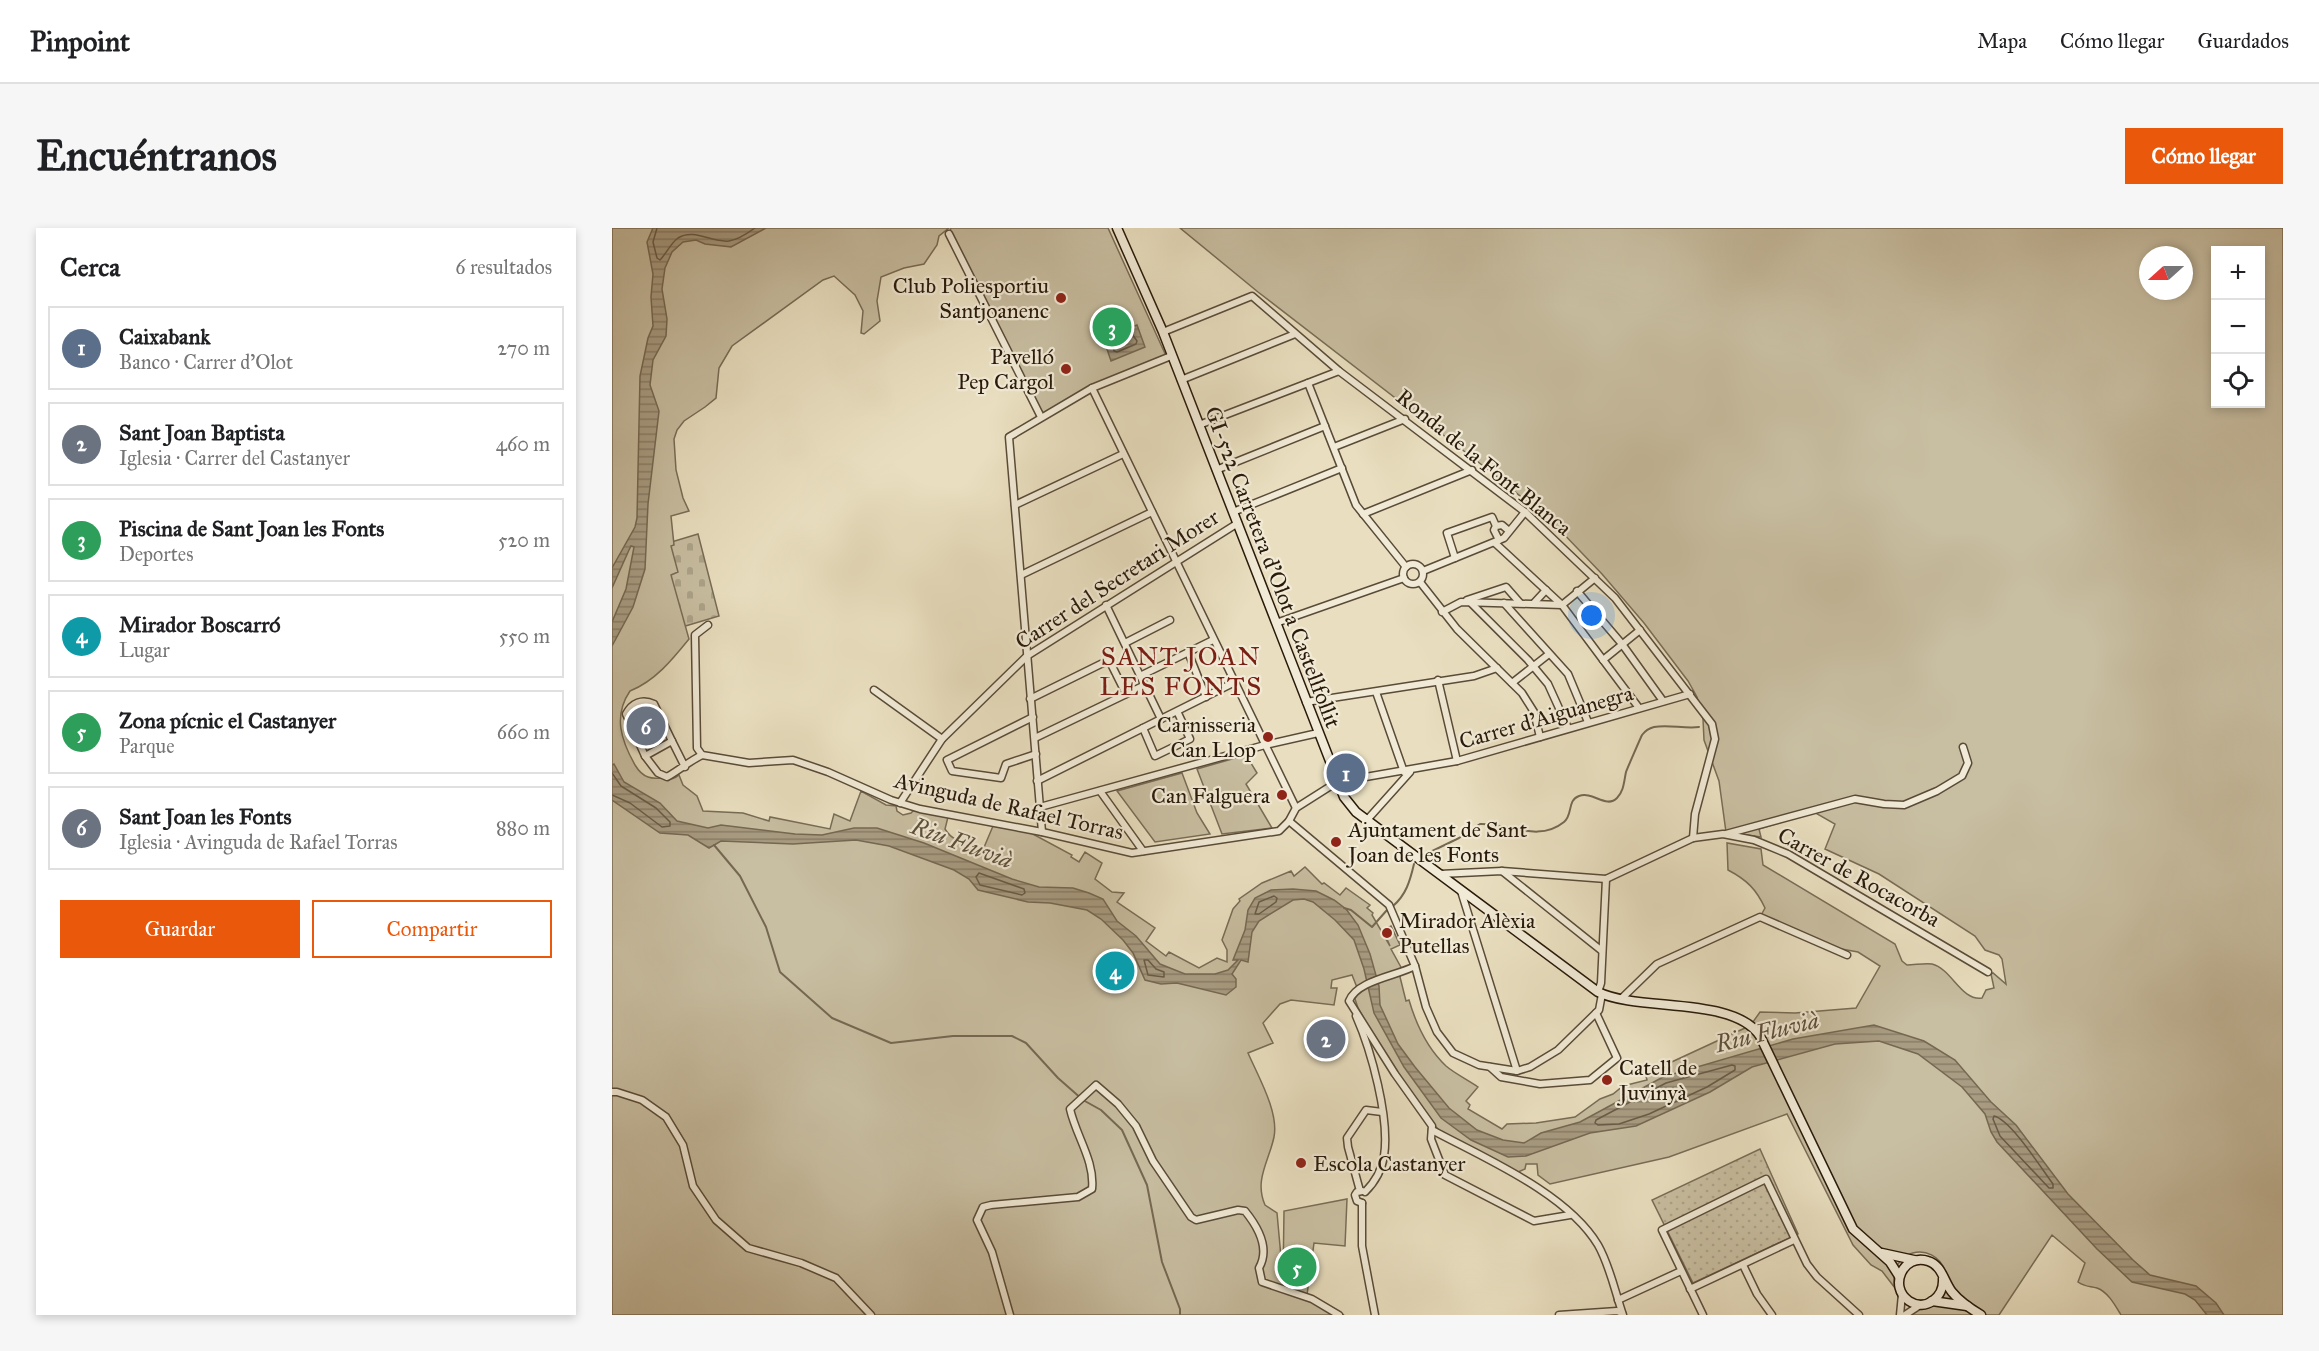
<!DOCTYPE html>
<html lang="es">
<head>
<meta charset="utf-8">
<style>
	body { margin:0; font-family:"IM FELL Great Primer",serif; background:#f6f6f6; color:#202124 }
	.controls { position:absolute; right:18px; top:18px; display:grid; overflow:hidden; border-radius:0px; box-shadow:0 3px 9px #0003 }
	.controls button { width:54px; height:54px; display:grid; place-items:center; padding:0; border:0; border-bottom:2px solid #e0e0e0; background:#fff; color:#202124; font:30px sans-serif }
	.compass { position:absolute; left:1527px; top:18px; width:54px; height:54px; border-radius:50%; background:#fff; box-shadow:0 3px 9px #0003; rotate:249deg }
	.you { position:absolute; left:980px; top:388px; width:21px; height:21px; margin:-15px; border:4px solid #fff; border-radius:50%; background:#1a73e8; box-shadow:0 0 0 9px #1a73e833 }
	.badge { display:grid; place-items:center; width:39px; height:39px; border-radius:50%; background:#ea580c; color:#fff; font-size:20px; font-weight:700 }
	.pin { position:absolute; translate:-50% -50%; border:3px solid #fff; box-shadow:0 2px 6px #0006 }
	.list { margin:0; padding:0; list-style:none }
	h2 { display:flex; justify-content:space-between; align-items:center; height:78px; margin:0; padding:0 24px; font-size:26px }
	h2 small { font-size:20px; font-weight:400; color:#757577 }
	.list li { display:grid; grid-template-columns:39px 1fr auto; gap:18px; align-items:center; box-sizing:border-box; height:84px; margin:0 12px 12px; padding:0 12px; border:2px solid #e0e0e0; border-radius:0px }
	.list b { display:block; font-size:22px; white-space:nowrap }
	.list p { margin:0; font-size:20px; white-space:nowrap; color:#757577 }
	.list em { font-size:20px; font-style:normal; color:#757577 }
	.actions { display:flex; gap:12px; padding:18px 24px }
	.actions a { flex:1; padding:14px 0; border:2px solid #ea580c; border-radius:0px; text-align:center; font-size:21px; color:#ea580c }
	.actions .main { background:#ea580c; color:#fff }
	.icon { flex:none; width:33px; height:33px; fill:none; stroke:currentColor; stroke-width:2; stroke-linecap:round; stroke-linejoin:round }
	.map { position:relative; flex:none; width:1671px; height:1087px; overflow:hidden; border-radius:0px }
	header { display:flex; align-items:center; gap:36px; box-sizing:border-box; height:84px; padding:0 30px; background:#fff; border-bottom:2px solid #e0e0e0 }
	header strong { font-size:28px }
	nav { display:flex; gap:33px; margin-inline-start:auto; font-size:21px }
	.intro { display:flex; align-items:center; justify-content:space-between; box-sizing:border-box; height:144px; padding:0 36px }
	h1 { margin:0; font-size:42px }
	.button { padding:15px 27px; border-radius:0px; background:#ea580c; color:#fff; font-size:21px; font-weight:700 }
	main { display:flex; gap:36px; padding:0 36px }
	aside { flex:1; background:#fff; border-radius:0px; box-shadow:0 3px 9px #0003 }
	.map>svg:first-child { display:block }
	.grass { fill:url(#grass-dots); stroke:#786c56; stroke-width:1.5 }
	.cemetery { fill:url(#cemetery-stones); stroke:#786c56; stroke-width:1.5 }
	.park { fill:#c8bea1; stroke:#786c56; stroke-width:1.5; fill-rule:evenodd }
	.water { fill:url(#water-rules); stroke:#756852; stroke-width:1.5 }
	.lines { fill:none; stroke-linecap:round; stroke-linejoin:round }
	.shore { stroke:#685b46; stroke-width:1.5 }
	.stream { stroke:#756852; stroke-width:2 }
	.street-casing { stroke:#594b38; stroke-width:9 }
	.secondary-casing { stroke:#291a0a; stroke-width:11 }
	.street { stroke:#f1ead6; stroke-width:6 }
	.secondary { stroke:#f1ead6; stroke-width:8 }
	.poi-dot { fill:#8f2418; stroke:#f1ead6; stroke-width:2 }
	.labels { text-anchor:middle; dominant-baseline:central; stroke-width:4.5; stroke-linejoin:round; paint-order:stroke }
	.poi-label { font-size:22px; fill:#291a0a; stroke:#f1ead6; text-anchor:end }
	.street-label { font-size:22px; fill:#291a0a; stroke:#f1ead6 }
	.water-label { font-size:24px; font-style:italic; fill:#5c4e3a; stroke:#f1ead6 }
	.quarter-label { font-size:26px; letter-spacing:1.5px; fill:#7a1f14; stroke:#f1ead6 }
</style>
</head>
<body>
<header>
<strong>Pinpoint</strong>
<nav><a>Mapa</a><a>Cómo llegar</a><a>Guardados</a></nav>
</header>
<div class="intro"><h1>Encuéntranos</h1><a class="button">Cómo llegar</a></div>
<main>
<aside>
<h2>Cerca<small>6 resultados</small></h2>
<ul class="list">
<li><span class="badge" style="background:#5c6f8a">1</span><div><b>Caixabank</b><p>Banco · Carrer d'Olot</p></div><em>270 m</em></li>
<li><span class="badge" style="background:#6b7280">2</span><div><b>Sant Joan Baptista</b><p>Iglesia · Carrer del Castanyer</p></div><em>460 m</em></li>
<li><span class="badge" style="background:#2e9e5b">3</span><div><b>Piscina de Sant Joan les Fonts</b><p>Deportes</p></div><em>520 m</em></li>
<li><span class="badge" style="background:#0f9aa8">4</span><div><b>Mirador Boscarró</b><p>Lugar</p></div><em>550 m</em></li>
<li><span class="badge" style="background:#2e9e5b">5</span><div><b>Zona pícnic el Castanyer</b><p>Parque</p></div><em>660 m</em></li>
<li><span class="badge" style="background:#6b7280">6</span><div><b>Sant Joan les Fonts</b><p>Iglesia · Avinguda de Rafael Torras</p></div><em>880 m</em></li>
</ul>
<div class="actions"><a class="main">Guardar</a><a>Compartir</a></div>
</aside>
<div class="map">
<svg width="1671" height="1087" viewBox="0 0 1671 1087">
	<defs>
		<pattern id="grass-dots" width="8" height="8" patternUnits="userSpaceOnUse" patternTransform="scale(1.5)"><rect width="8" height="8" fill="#c8bea1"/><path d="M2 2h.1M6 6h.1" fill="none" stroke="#aca389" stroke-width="1.8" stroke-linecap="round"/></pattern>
		<pattern id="cemetery-stones" width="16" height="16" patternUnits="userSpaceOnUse" patternTransform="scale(1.5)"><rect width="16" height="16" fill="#c8bea1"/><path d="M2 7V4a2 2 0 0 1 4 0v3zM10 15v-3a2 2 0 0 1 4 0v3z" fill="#aca389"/></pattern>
		<pattern id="water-rules" width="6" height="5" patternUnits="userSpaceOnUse" patternTransform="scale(1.5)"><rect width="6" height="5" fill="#a89c82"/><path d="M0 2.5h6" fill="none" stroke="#897e69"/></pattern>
	</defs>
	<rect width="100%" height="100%" fill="#e9dfc0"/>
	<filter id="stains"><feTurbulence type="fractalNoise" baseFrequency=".00333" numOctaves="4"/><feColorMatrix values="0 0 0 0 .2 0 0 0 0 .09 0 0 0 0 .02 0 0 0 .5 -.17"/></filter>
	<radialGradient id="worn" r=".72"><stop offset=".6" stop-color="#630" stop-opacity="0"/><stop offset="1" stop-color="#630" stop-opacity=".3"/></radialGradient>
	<polygon class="grass" points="1148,921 1186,1006 1081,1055 1040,972"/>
	<polygon class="cemetery" points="86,306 107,388 70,399 58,345 56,315"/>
	<g class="park">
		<path d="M0,0h337l-10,8 -2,9 -13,19 -20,4 -23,9 -4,24 3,20 -16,13 -3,-1 2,-22 -8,-16 -21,-19 -11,4 -91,66 -13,22 -3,30 -11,9 -21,14 -7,9 -3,9 2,31 7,28 6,13 -18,5 3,29 -3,1 7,26 -7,3 18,64c-17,21 -34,42 -59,52 -17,25 -9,49 5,74 3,5 7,10 13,12 5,2 9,1 14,1 8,0 10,3 17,-3l4,10 14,11 6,15 40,2 26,8 1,-4 60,12 4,-15 16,7 11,-30 25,14 10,1 1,5 6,4 8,-2 3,-3 34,7 -3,12c7,11 13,12 25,12v3l12,8 11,-26 38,7 41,22 -1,2 8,5 6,-10 17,11 -7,16 17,13 12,1 -7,9 38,26 -9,13 20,15 3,-4 30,16 18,-10 10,4v-12l-5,-10 11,-31 7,-8 -1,-2 23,-16 29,-12 3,5 11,-9 17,17 2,-1 16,12 6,-7 24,17 -3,3 6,5 -1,2 18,31 -7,-16 8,-4 9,19 -9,4 11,20 -2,8 6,24 3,-1c7,24 19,49 37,66 8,7 22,14 32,21l-12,14 4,4 -2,4 34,20 5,-5 29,-1 39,-6 25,-18 13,-5 10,-8 24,-6 -1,-4 17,-10 82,-38 8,-6 7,-10 35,1 61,-5 24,-42 -22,-14 -22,-4 -76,-31 5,-9c-9,-19 -18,-28 -37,-38l-1,-27 34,6 2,16 132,79 7,17 5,4c8,0 17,-2 25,-1 20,5 29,37 50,34l4,-8 8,-2 -3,-14 2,-1 13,11 -4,-25 -3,-4 -14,-5 -10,-14 -96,-62 -54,-25 10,-25 -21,-12 -55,17 2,8 -35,-5 -7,-51 -15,-41 -1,-21 -6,-22 -9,-16 -44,-58 -42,-49 -44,-46 -63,-53 -237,-183 -78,-64h1103v1087h-162c-6,-10 -13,-23 -24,-27 -8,-2 -12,-1 -19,-6l7,-19 -33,-28 -53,80h-92l28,-15 11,-28c-13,-34 -59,-22 -51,16l-13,-17 -11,-6 -18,-20 -66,-131 -118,43 -119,27 -12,-9 -1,-11h-11l-1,5 -9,4 -74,-40 -10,-10 -35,-48 -39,-67 -3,-9 3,-9 -6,-15 -20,5 -1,8h6l-3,17 -43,-5 -11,4 -17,19 10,20 -25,10c10,23 31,59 26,84 -5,24 -20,43 -9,68l12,8 6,66 1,-68 63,-12 -2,47 -31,-3 -7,52 37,20h-732zM1604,22h44v154h-44zM1536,27h36v36h-36z"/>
		<polygon points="339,0 496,0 555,130 480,160 429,189 337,6"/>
		<polygon points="634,527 645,545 634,556 660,600 610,606 585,541"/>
		<polygon points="570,545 585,585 598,606 543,614 505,563"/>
	</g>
	<g class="water">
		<polygon points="41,0 154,0 119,19 93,16 84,12 71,14 60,24 53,40 50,61 55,91 54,108 41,132 38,157 47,183 36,276 33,341 21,379 0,418 0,394 14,361 22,319 19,318 17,322 0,360 0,340 23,299 25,290 28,148 36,110 41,98 39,69 41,46 35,14"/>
		<polygon points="498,96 502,106 525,97 533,119 499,133 488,100"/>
		<polygon points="2,536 12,554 48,575 65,593 96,600 109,597 183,606 210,607 242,600 265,600 312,615 400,651 427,659 461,660 477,665 491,671 505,693 524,708 548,736 573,746 603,746 616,742 626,732 621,732 633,702 636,682 643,670 659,662 681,661 704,663 722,672 734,681 746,697 758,726 767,758 768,777 786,816 803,839 837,880 865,902 891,912 912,915 929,905 968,894 1051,849 1181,811 1262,797 1312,813 1343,832 1379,874 1404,897 1456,966 1521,1032 1538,1047 1584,1058 1604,1075 1612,1087 1595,1087 1583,1072 1573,1066 1520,1054 1485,1021 1385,914 1379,904 1373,886 1350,859 1306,826 1267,813 1223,816 1140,839 1098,864 1024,898 978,905 914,928 896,929 859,912 829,890 792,839 762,785 752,741 742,712 723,692 701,674 692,671 681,672 647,693 640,704 636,734 629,732 620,746 624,751 624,759 614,767 565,755 549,756 533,752 521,725 511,712 489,691 475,682 438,675 416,674 366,662 357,651 342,642 277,618 244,612 181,616 109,613 97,620 76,607 48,605 0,572 0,537"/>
	</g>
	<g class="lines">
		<g class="shore">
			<path d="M45,0l-4,14 4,16 3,2c6,-6 10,-16 18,-22 16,-10 34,5 51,3 9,-1 19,-8 26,-13"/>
			<polygon points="520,106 525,113 524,116 505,124 502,123 500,112"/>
			<polyline points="0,545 9,558 44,580 58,594 58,598 50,599 18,575 0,567"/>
			<polygon points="367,645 412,661 413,665 410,667 368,657 364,649"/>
			<polygon points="662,668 665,670 664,674 647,686 643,686 647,674"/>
			<polygon points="532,732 536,732 544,741 552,744 552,749 536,747"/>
			<polygon points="1120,837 1123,838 1123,842 1095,859 1037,886 1007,896 986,897 983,895 984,892 1054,855"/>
			<path d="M1382,888c17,4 47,52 59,68v4h-4l-49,-52 -7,-17z"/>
		</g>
		<g class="stream">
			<polyline points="102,617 128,648 154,699 168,744 220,790 279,815 341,808 400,808 414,815 446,850 471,872 489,882 510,902 535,957 550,1034 568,1081 568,1087"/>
			<path d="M810,628l37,-18 21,-14c29,-1 58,19 84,-2 9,-7 3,-22 15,-26 14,-5 27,13 38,2 7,-7 7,-17 9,-26 1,-3 15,-35 16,-37 3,-4 8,-7 12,-8 14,-3 30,2 45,0"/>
			<path d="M781,678c13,-11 17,-25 21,-42"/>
			<polyline points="732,680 739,682 760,699 775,682"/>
		</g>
		<defs>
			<g id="street">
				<polyline points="337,6 429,189"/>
				<polyline points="551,104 640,68 727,143 913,284 1003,370 1100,496 1103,511 1083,586 1081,610"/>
				<polyline points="569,152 683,106"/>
				<polyline points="696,155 744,277 794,339"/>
				<polyline points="480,160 684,580"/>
				<polyline points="587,197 727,143"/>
				<polyline points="722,219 793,191"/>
				<polyline points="604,242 713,198"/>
				<polyline points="403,277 511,226"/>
				<polyline points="621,284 730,240"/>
				<polyline points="751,286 860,242"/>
				<polyline points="887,312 882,302 884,298 890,297 897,303"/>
				<polyline points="883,315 950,377 1027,480"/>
				<polyline points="843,330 835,305 880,289 884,298"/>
				<circle cx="801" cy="346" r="10"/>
				<polyline points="811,343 892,310 913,284"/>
				<polyline points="409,347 540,284"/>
				<polyline points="808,354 845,401 910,465 922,484 928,509"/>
				<polyline points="965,363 1010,416 1051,473"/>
				<polyline points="855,372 894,359 908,375"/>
				<polyline points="858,374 916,432 936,456 956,500"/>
				<polyline points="892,375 956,446 976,494"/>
				<polyline points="922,375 934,362"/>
				<polyline points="494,377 549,491"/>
				<polyline points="830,384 849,374 950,377 983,350"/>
				<polyline points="664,395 792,350"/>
				<polyline points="96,397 83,407 85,520 90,527 137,535 181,532 216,544 279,572 308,581 430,604 520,625 667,603 677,593 684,580 725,554 845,533 1078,466"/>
				<polyline points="513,415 558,392"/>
				<polyline points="576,424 594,469"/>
				<polyline points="991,432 1028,402"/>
				<polyline points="528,448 601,412"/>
				<polyline points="826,452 845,533"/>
				<polyline points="900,455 937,426"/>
				<polyline points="262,462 330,511"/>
				<polyline points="764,464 792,544"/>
				<polyline points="418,471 497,432 514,466"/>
				<polyline points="694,474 862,448 885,440"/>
				<polyline points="565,483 578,511 543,528 531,500 623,454"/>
				<polyline points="421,489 335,532 340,543 389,550 394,536 424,526"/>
				<polyline points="423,510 533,457"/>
				<path d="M33,528l-19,-42c6,-11 16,-16 28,-10l18,37"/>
				<path d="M73,539l-13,-26 -27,15 13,17 9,4c12,-7 23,-16 35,-22"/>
				<polyline points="425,553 531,500"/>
				<polyline points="488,563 531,623"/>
				<polyline points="288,575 330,511 415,428 626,295"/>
				<polyline points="428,579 653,517 706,505"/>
				<polyline points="755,592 798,544"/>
				<polyline points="677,593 777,677 803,738 814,779 825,804 841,825 867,837 905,843 918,839 946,822 987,782 990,766"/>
				<polyline points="430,604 397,209 480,160 559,128"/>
				<polyline points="1114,606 1243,571 1272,576 1292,577 1325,563 1350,548 1356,535 1351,519"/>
				<polyline points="890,643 990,723"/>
				<polyline points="828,646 890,643 994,651 1081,610 1111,606 1142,612 1176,626 1376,744"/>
				<polyline points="849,663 905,843"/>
				<path d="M803,738c-18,10 -58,14 -66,35l46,73 37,52 -1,13 14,36 89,46 36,-6"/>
				<polyline points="986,764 989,755 994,651"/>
				<polyline points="1010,770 1045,736 1148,689 1235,727"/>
				<path d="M744,788c15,34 34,102 28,140 -2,13 -9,26 -19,36"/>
				<polyline points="878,839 889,849 928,856 978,852 1005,830 984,785"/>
				<polyline points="0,864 5,864 30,872 54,889 71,917 81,958 104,992 136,1020 189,1035 224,1050 259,1087"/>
				<path d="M820,902c52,28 135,63 166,115 12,21 17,47 25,70"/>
				<polyline points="748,963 736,919 735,910 754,882 770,884"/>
				<polyline points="750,975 750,1018 763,1087"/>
				<polyline points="750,975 745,973 743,967 745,964 750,963"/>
				<polyline points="1131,1037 1145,1066 1160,1087"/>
				<polyline points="1078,1061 1182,1012"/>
				<polyline points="1006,1072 1069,1043"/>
				<path d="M398,1087l-18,-63 -15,-32 6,-13 8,-2 87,-8 14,-8c3,-28 -16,-53 -22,-80l26,-24 22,19 18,22 17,35 38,56 5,3 42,-10 7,1c13,16 25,38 14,57l3,14 50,17 27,16"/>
				<polyline points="947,1087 1005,1083 1010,1085"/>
				<polyline points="1091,1087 1050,1002 1154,951 1195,1036 1205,1049 1247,1087"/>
				<polyline points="1288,1087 1290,1066"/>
				<polyline points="1293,1087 1308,1077"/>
			</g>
			<g id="secondary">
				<path d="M505,0l46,104 181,465 12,15 242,180c41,20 136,4 162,44l93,193 37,33 9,14"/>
				<polyline points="1270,1025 1302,1032"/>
				<path d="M1331,1051c1,18 -17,33 -34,22 -21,-14 -6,-48 19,-40 14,4 16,21 24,31 8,10 19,17 29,23"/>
				<polyline points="1320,1073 1355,1078"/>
			</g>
		</defs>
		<use href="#street" class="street-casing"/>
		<use href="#secondary" class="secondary-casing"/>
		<use href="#street" class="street"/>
		<use href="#secondary" class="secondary"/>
	</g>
	<g class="poi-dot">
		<circle cx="449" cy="70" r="6"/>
		<circle cx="454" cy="141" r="6"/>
		<circle cx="656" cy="509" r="6"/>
		<circle cx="670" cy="567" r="6"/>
		<circle cx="724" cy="614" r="6"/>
		<circle cx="775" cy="705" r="6"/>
		<circle cx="995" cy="852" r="6"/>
		<circle cx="689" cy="935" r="6"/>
	</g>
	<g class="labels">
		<g class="poi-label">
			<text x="437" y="57">Club Poliesportiu<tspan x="437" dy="25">Santjoanenc</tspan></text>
			<text x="442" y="128">Pavelló<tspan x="442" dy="25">Pep Cargol</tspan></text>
			<text x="644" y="496">Carnisseria<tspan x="644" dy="25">Can Llop</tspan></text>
			<text x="658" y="567">Can Falguera</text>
			<text x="736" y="601" text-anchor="start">Ajuntament de Sant<tspan x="736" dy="25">Joan de les Fonts</tspan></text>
			<text x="787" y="692" text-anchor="start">Mirador Alèxia<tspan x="787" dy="25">Putellas</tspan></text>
			<text x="1007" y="839" text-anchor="start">Catell de<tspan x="1007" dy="25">Juvinyà</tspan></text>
			<text x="701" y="935" text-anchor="start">Escola Castanyer</text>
		</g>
		<g class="street-label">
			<text transform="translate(872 234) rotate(39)">Ronda de la Font Blanca</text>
			<text transform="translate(661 339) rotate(69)">GI-522 Carretera d'Olot a Castellfollit</text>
			<text transform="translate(505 351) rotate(-33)">Carrer del Secretari Morer</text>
			<text transform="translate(934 489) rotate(-16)">Carrer d'Aiguanegra</text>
			<text transform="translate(397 578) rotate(13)">Avinguda de Rafael Torras</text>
			<text transform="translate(1247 649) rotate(29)">Carrer de Rocacorba</text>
		</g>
		<g class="water-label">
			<text transform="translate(350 615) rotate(20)">Riu Fluvià</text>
			<text transform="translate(1155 804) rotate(-14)">Riu Fluvià</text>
		</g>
		<g class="quarter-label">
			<text x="569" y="428">SANT JOAN<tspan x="569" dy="30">LES FONTS</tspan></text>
		</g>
	</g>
	<rect width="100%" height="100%" filter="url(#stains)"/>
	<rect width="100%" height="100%" fill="url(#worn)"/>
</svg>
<div class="controls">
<button>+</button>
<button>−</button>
<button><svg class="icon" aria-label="locate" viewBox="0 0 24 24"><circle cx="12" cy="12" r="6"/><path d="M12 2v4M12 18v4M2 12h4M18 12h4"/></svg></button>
</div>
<svg class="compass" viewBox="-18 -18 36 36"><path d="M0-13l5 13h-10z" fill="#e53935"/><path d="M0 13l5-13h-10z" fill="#757577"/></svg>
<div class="you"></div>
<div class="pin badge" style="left:734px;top:545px;background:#5c6f8a">1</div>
<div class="pin badge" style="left:714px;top:811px;background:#6b7280">2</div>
<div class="pin badge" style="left:500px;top:99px;background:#2e9e5b">3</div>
<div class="pin badge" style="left:503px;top:743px;background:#0f9aa8">4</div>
<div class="pin badge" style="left:685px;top:1039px;background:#2e9e5b">5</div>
<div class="pin badge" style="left:34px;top:498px;background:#6b7280">6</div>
</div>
</main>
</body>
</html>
